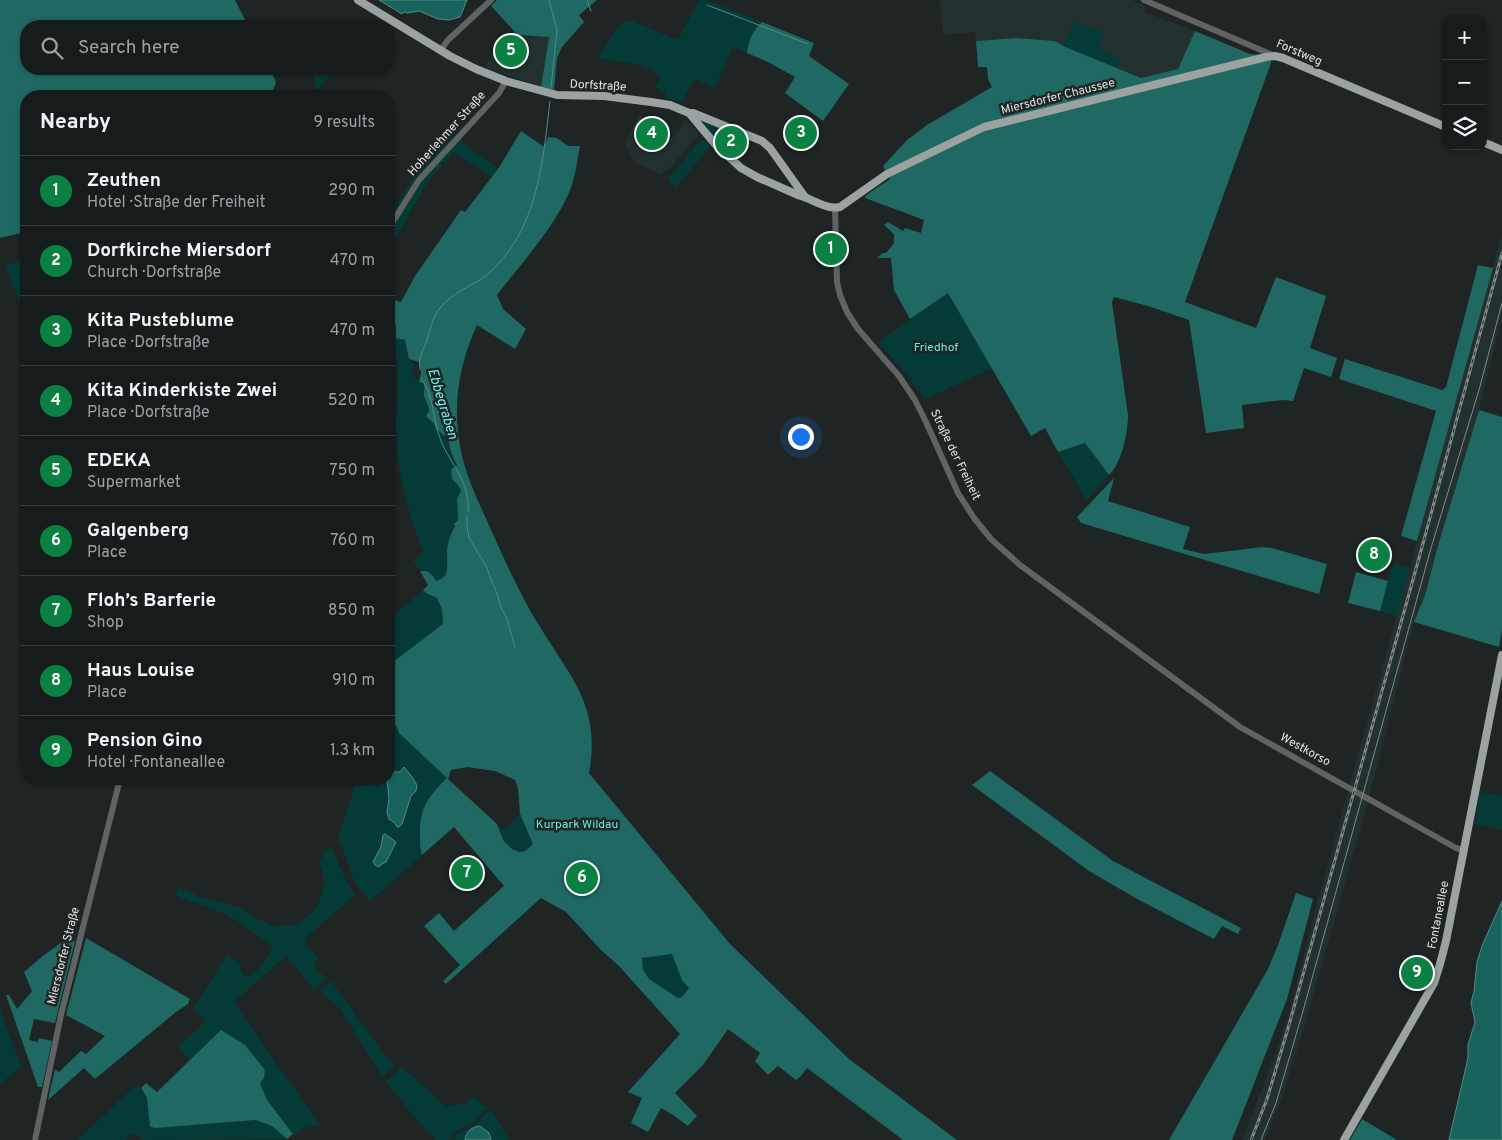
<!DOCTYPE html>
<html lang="en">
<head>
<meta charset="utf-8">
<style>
	body { margin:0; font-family:Overpass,sans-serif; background:#232928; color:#f1f3f6 }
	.controls { position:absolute; right:15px; top:15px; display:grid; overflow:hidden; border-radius:10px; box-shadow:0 1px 4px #0004 }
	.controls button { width:45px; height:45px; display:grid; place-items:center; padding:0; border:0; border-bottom:1px solid #353a3a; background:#161c1b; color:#f1f3f6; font:25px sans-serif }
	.you { position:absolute; left:800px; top:436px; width:18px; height:18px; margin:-12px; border:4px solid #fff; border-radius:50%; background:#1a73e8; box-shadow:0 0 0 8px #1a73e833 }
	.badge { display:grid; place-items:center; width:32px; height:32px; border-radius:50%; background:#0b8043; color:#fff; font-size:16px; font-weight:700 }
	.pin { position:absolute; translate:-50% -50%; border:2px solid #fff; box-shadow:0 1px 5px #0006 }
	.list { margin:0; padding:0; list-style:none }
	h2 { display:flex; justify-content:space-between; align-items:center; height:65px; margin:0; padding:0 20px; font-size:21px }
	h2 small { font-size:16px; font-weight:400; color:#9ea1a3 }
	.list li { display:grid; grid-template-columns:32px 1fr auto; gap:15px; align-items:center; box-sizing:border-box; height:70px; padding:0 20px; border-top:1px solid #353a3a }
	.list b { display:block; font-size:19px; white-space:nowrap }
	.list p { margin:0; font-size:16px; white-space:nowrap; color:#9ea1a3 }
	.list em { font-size:16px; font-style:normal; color:#9ea1a3 }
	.icon { flex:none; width:28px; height:28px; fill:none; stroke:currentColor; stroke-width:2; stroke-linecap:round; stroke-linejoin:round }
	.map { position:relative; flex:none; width:1502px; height:1140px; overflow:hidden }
	.search { position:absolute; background:#161c1b; box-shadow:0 1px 4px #0004; left:20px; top:20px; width:375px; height:55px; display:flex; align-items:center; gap:12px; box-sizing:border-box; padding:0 18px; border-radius:20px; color:#9ea1a3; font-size:19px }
	.panel { position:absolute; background:#161c1b; box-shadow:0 1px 4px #0004; left:20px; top:90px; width:375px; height:695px; border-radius:20px }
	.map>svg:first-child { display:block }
	.built { fill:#22312f }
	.green { fill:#053b36 }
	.forest { fill:#1f6962; fill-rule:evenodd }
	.water { fill:#18645d; stroke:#548a85 }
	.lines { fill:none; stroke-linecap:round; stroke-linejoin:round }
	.stream { stroke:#548a85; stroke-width:1 }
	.minor { stroke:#5f6362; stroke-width:6 }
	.major { stroke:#9ba3a2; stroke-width:8 }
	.tram { stroke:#838888; stroke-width:1 }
	.rail-casing { stroke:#838888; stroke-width:3 }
	.rail { stroke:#1e2524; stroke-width:1; stroke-dasharray:4; stroke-linecap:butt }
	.labels { text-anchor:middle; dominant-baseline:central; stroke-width:5; stroke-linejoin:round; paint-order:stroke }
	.street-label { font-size:12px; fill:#dfe3e3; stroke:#1e2524 }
	.park-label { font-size:12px; fill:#66ede0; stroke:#1e2524 }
	.water-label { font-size:14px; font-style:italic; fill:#6cf2e5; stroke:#1e2524 }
</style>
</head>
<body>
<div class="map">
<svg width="1502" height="1140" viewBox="0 0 1502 1140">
	<rect width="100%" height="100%" fill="#1e2524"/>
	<g class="built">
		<polygon points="940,0 1132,0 1146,6 1145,10 1145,12 1195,31 1178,69 1141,78 1063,46 1055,41 1017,38 976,41 975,32 943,35"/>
		<polygon points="514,31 518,35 523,36 549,37 541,87 485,67 492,54"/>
		<polygon points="639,114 655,129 658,131 659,129 662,132 661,134 665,138 667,136 671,139 681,128 684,119 693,126 699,134 671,167 661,175 652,170 635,163 625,144"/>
		<polygon points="1502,234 1502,318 1479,410 1439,542 1425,595 1414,622 1369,798 1305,1025 1281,1101 1265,1140 1242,1140 1277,1050 1290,1009 1317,903"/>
	</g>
	<g class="green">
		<path d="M699,0h6l57,22c-8,8 -14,19 -15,31l-14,-6 -18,40 -21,-8 -12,23 -18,-4 2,-5 -11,-6 6,-11 -20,-11 -44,-7 22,-32 10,-6 49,20z"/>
		<polygon points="1074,21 1105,33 1098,48 1121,59 1117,68 1063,46"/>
		<polygon points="312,69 334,69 320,88 318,89 315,87"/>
		<polygon points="701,120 705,120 750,137 735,158 718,146 700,124"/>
		<polygon points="455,134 471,149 498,169 491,177 454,152 429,180 389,249 389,220 413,177 427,160 429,161"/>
		<polygon points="702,139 711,146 676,187 668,180 668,178"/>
		<polygon points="26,260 26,296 18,299 5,265"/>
		<polygon points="948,292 993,368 925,399 908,376 878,342"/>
		<path d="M396,338l9,2 4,19 6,8 -5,5 6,7 7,3c2,5 1,8 1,13 1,5 5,10 5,16l-3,5 8,9 2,4 11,8 3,12 7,18 -5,12 7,7 2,5 -4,8 1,21 -7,12 -4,16v9l1,4 -2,13 -4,4 -6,3 -3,-5 -6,-5h-7l-7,-11 10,-9v-4h-2c-10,-29 -20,-59 -23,-90 -3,-28 0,-56 0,-85 -1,-11 -2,-23 -2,-34z"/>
		<polygon points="1085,443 1109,475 1087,500 1058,452"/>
		<polygon points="1393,563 1410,568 1397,616 1380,611"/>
		<polygon points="423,590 426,593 437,598 442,609 443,624 389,665 389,620"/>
		<polygon points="389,716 396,725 399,733 448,778 437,789 420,832 420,849 422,855 370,901 354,881 345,854 338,838 357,779 387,779 389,799 387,812 402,824 411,796 416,791 400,772 389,777"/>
		<polygon points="1480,792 1502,796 1502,830 1474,824"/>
		<polygon points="520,814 533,844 524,851 519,852 512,849 502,840 497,824 504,830"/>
		<path d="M330,845l18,40 8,9 -50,44 -1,6 14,14 -6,6 13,15 -12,10 -28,-33 -52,46c28,42 58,83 87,124 -14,1 -16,0 -27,9l-27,-35 -7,-17 -38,-53 -32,31 -12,-15 28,-25 -13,-12 34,-54 12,7 2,10 4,4c14,-1 21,-18 28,-29 -15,-10 -28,-22 -44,-31 -16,-8 -37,-13 -54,-21l3,-8 13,5 6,4 45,12 10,8 22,10 20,-1 9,-4 9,-8 8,-13 4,-16 -1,-11 -5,-10z"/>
		<polygon points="672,954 682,980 689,987 682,997 678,998 649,979 643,970 642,958"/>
		<polygon points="331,981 384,1054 395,1066 383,1077 340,1009 320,991"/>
		<polygon points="0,1010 21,1066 0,1084"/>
		<polygon points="402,1067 445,1106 460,1104 464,1105 473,1097 487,1108 474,1122 456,1131 449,1140 436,1140 413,1115 386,1081"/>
		<path d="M136,1085c9,7 12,16 13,27 1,6 -2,11 3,16l103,-8 17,6 15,13 -143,1 -11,-7 -8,7h-47z"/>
		<path d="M490,1111l3,2 16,27h-18l-3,-7 -3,-4 -19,7 -1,4h-13c6,-9 15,-9 23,-16 5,-4 8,-10 15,-13z"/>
	</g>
	<g class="forest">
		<polygon points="0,0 235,0 248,26 26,26 26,69 270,69 276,82 271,96 26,96 26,232 0,238"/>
		<polygon points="497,0 597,0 579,15 584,22 562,47 557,58 554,90 541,87 549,37 518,35 491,6"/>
		<path d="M762,22l52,21 -5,13 40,28 -26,37 -38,-28 10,-16 -27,-15 -21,-9c1,-13 6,-22 15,-31z"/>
		<path d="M1195,31l55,23 16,1 5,5v3l-86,239 71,26 20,-51 50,19 -16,52 27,10 -6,19 -27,-9 -11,33 -10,-1 -41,5 2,23 -38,5 -17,-113 -41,-14 -34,-9 -2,5 16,113c0,17 -6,48 -19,60l-24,-32 -27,9 -13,-24 -14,8 -83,-143 -38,26 -16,-29 -3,-32h-14l4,-4 6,-2 7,-9v-9l-10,-9 4,-3 15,9 2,-3 16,5 3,-13 -59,-22v-2l25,-17 -7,-13 24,-26 20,-15 65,-38 -4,-8 -1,-12h-9l-2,-26 41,-3 38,3 8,5 78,32 37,-9z"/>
		<path d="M521,131l23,16 4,-10 9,1 11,8h12c-3,16 -5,34 -12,49 -16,35 -47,69 -71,100l6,14 23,20 -11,20 -38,-24c-24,52 -27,106 -6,159 6,16 14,32 21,48 15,33 29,65 48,95 32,52 61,80 49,146l141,171 119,115 108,81h-54l-96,-72 -7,9 -4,3 -18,-14 -10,9 -13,-14 5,-8 -32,-24 -25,36 -28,28 22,23 -9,10 -15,-11 -12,-7 -13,24 -17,-9 11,-25 -14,-6 52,-58 -61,-68 -18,-16 -35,-38 -25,-14 -95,86 -3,-3 17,-16 -36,-39 15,-13 15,18 50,-45 -50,-59 -32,28c-2,-6 -2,-12 -2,-19 -1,-28 8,-39 27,-58l-48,-45 -3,-8 -7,-9v-51l54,-41 -1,-15 -5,-11 -11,-5 -3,-3 5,-5 -8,-14h7l6,5 3,5c3,-1 8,-3 10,-7 2,-6 1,-14 1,-20 0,-10 3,-19 8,-28l-1,-2 4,-4 -1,-21 4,-8 -2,-5 -7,-7 -1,-10 6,-3 -7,-17 -2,-11 -12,-9 -2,-5 -8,-8 3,-5c0,-6 -4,-10 -5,-16 0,-5 1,-8 -1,-12l-4,-1 2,-9 -2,-11 -10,-3 -4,-19 -9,-2v-13l-7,-3v-23l12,3 14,-26 46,-66 4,2 33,-43zM467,767l28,4 20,9 3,8 2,26 13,30 -8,7 -6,1 -7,-3 -9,-9 -6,-16 -49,-45 3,-9zM672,954l10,26 7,8 -7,9 -4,1 -29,-19 -6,-9 -1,-12z"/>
		<polygon points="1478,265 1493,268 1417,541 1401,536 1436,411 1339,379 1345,359 1442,390 1446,387"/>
		<polygon points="1479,410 1502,417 1502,630 1499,647 1414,622 1425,595 1439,542"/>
		<polygon points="1114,478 1108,501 1190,527 1183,549 1204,554 1263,547 1272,548 1327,564 1319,594 1081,523 1077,517"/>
		<polygon points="1356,572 1388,581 1380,611 1348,603"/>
		<polygon points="990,771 1113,861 1241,928 1238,934 1222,926 1214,939 1139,900 1089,871 972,785"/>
		<polygon points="1296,893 1313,899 1287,999 1232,1140 1169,1140 1268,969 1278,945"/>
		<polygon points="86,938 190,999 188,1004 176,1012 95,1079 84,1068 48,1100 55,1069 59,1072 81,1051 86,1054 105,1036 66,1015"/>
		<polygon points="65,940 75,941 55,1023 34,1019 29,1040 38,1042 39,1038 52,1041 42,1087 38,1087 6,995 9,995 17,1009 32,991 24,972 44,955"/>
		<polygon points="221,1030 245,1045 265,1070 264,1078 260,1083 267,1100 293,1134 287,1139 272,1126 255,1120 156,1128 150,1127 147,1098 141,1088 146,1083 157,1092"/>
		<polygon points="1362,1119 1397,1140 1350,1140"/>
	</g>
	<g class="water">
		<polygon points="379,0 467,0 460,17 449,20 438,19 419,11 407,13 404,12 402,14"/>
		<polygon points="404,767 412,777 417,785 416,791 411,796 402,824 399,827 397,827 395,823 389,819 387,812 389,799 387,780 394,772 400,772"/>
		<polygon points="385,834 396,842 386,862 382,864 379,867 375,865 373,862 381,847 383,835"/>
		<polygon points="1502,901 1502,1140 1449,1140 1468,1058 1468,1045 1475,1022 1471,1003 1474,991 1477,962 1482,946"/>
		<path d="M480,1126l9,7 2,7h-26c1,-9 7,-13 15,-14z"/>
	</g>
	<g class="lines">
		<g class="stream">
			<polyline points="549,0 557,30 551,88"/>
			<polyline points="587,0 591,11"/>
			<polyline points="707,5 808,44"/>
			<path d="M420,369c-2,-12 3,-18 7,-29 3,-9 5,-20 10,-28 11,-16 27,-23 43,-32 15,-9 34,-34 41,-49 20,-40 24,-87 29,-130"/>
			<path d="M421,378c14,18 11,42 20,63 10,24 30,42 27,71"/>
			<polyline points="467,517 467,527 469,538 486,566 497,594 501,607 507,619 515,647"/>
		</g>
		<g class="minor">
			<polyline points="1144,0 1275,56"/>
			<polyline points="440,51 448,40 491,0"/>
			<polyline points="835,208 837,282 840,295 847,312 858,329 899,376 915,400 926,422 958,493 974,518 991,539 1020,565 1187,688 1240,727 1440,839 1456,848 1463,850"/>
			<polyline points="389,228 419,180 499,93 506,81"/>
			<polyline points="35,1140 61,1015 120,779"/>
		</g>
		<g class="major">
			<polyline points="358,0 450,56 476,69 506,81 557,95 604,96 651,102 670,105 689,113 693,113 762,141 770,148 805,197"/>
			<path d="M689,113l26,31 26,24 16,9 41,18c13,3 28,15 42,12l47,-33 97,-47 282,-70 9,-1 8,2 163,69"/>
			<polyline points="1483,142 1502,150"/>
			<polyline points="1344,1140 1434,983 1440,964 1446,941 1502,655"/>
		</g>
		<polyline class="tram" points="1261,1140 1276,1103 1303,1011 1431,548 1479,390 1502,303"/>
		<defs>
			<polyline id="rail" points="1251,1140 1267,1099 1289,1025 1419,558 1502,253"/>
		</defs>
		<use href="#rail" class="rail-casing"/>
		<use href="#rail" class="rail"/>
	</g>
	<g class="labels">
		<g class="street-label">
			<text transform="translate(1299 53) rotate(23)">Forstweg</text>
			<text transform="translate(598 86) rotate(3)">Dorfstraße</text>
			<text transform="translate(1058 97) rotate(-14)">Miersdorfer Chaussee</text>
			<text transform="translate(447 134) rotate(-48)">Hoherlehmer Straße</text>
			<text transform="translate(955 455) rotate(64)">Straße der Freiheit</text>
			<text transform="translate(1305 750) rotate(29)">Westkorso</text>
			<text transform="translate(1439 915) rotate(-79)">Fontaneallee</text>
			<text transform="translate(64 956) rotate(-76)">Miersdorfer Straße</text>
		</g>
		<g class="park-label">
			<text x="936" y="348">Friedhof</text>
			<text x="577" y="825">Kurpark Wildau</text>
		</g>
		<g class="water-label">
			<text transform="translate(442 404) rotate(73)">Ebbegraben</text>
		</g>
	</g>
</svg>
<div class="controls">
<button>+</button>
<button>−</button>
<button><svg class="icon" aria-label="layers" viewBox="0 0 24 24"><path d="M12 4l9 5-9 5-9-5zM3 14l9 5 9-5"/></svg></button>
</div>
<div class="you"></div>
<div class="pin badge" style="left:831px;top:249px">1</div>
<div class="pin badge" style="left:731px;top:142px">2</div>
<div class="pin badge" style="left:801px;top:133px">3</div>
<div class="pin badge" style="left:652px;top:134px">4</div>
<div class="pin badge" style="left:511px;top:51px">5</div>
<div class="pin badge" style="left:582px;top:878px">6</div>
<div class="pin badge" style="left:467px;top:873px">7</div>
<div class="pin badge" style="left:1374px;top:555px">8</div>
<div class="pin badge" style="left:1417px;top:973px">9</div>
<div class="search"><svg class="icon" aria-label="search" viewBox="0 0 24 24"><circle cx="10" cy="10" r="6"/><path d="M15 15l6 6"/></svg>Search here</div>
<section class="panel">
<h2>Nearby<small>9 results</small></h2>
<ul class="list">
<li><span class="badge">1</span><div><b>Zeuthen</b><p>Hotel · Straße der Freiheit</p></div><em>290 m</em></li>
<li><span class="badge">2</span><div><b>Dorfkirche Miersdorf</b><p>Church · Dorfstraße</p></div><em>470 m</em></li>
<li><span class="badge">3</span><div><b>Kita Pusteblume</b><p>Place · Dorfstraße</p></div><em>470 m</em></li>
<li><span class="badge">4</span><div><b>Kita Kinderkiste Zwei</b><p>Place · Dorfstraße</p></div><em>520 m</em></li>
<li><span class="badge">5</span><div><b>EDEKA</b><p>Supermarket</p></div><em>750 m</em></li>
<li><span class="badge">6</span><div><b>Galgenberg</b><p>Place</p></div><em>760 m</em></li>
<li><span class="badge">7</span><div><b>Floh’s Barferie</b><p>Shop</p></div><em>850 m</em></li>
<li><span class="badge">8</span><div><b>Haus Louise</b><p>Place</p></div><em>910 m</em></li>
<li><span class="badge">9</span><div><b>Pension Gino</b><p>Hotel · Fontaneallee</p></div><em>1.3 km</em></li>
</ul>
</section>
</div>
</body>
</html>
